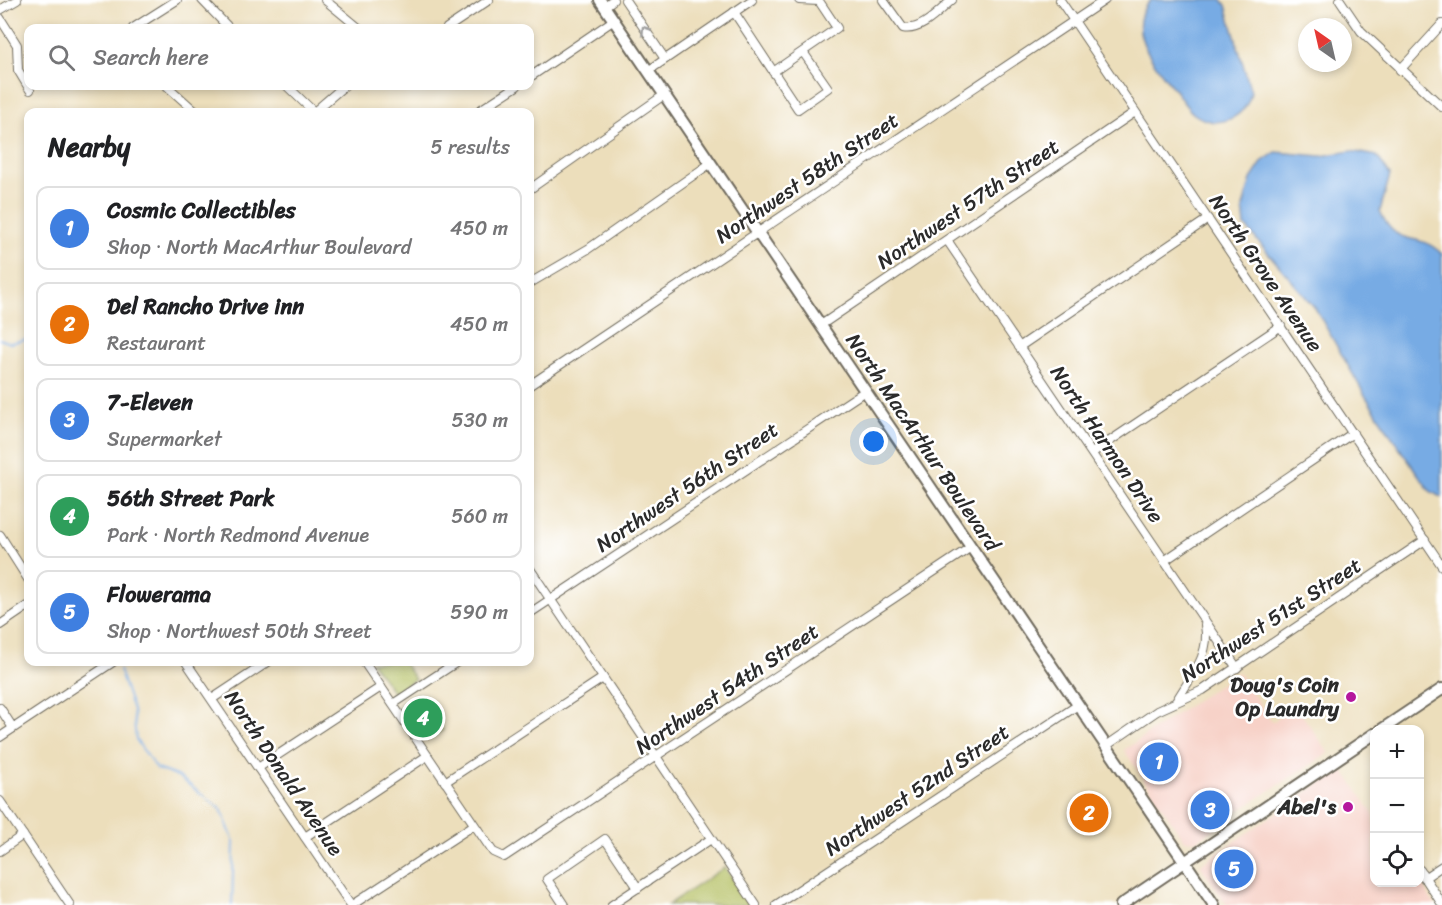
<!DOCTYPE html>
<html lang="en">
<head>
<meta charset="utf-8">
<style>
	body { margin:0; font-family:Sriracha,sans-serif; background:#f2f2f2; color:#202124 }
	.controls { position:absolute; right:18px; bottom:18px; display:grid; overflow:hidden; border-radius:12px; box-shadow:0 3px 9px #0003 }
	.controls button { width:54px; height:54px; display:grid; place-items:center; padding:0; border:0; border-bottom:2px solid #e0e0e0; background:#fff; color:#202124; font:30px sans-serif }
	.compass { position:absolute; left:1298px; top:18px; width:54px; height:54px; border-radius:50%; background:#fff; box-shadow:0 3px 9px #0003; rotate:326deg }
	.you { position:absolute; left:874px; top:442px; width:21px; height:21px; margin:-15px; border:4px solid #fff; border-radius:50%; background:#1a73e8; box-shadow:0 0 0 9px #1a73e833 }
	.badge { display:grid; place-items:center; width:39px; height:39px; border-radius:50%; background:#2563eb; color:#fff; font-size:20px; font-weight:700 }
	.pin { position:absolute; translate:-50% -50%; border:3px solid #fff; box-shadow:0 2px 6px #0006 }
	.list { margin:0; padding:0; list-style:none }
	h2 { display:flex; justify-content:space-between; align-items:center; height:78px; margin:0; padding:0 24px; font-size:26px }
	h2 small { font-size:20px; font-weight:400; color:#757577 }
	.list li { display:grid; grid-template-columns:39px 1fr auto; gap:18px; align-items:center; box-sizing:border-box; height:84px; margin:0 12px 12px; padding:0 12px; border:2px solid #e0e0e0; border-radius:12px }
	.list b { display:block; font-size:22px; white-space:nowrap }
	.list p { margin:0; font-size:20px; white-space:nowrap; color:#757577 }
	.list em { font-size:20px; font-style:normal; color:#757577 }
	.icon { flex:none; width:33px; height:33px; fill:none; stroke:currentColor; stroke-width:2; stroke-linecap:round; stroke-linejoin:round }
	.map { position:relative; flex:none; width:1442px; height:905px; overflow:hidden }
	.search { position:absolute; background:#fff; box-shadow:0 3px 9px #0003; left:24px; top:24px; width:510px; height:66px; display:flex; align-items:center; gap:15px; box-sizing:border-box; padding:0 21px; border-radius:12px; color:#757577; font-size:22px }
	.panel { position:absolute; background:#fff; box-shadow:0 3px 9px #0003; left:24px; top:108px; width:510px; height:558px; border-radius:12px }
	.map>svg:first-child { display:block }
	.built { fill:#f7d1c7 }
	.green { fill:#b2be5f; stroke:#6e7445; stroke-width:1.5 }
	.water { fill:#77abe4; stroke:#516b88; stroke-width:1.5 }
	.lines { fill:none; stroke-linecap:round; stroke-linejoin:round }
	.stream { stroke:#77abe4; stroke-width:2 }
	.street-casing { stroke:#6f6a5d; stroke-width:10 }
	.secondary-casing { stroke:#6f6a5d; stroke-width:14 }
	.street { stroke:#fff; stroke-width:8 }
	.secondary { stroke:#fff; stroke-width:10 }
	.oneway { stroke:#a0a0a0 }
	.poi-dot { fill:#b5179e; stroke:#fff; stroke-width:2 }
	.labels { text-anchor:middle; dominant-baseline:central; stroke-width:5; stroke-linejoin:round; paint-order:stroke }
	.street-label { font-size:21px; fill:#2b2b2b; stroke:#fff }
	.poi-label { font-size:21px; font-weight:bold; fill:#2b2b2b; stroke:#fff; text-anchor:end }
</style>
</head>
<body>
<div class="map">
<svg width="1442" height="905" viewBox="0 0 1442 905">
	<rect width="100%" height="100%" fill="#fff"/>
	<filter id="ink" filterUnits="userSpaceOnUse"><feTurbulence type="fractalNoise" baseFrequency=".0167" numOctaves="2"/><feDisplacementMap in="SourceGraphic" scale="12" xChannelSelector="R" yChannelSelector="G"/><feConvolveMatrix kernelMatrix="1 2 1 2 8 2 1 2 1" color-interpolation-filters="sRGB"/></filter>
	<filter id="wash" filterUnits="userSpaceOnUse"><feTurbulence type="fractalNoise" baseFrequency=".008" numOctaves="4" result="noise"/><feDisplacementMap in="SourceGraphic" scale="24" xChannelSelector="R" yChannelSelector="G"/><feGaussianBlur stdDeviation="1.35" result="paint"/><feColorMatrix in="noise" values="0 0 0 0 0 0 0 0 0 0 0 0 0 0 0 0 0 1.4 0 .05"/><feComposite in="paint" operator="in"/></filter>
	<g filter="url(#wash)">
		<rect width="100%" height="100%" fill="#ecdebb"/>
		<g class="built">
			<polygon points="1238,672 1272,722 1296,706 1329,753 1225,819 1226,821 1196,841 1184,840 1124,750"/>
			<polygon points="1342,768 1374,815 1374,882 1420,882 1435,905 1227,905 1200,865"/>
		</g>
		<g class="green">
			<polygon points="371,662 403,662 415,679 394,693"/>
			<polygon points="419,695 443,730 427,740 402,706"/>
			<polygon points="725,867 750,905 668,905"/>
		</g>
		<g class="water">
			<path d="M1151,0h71l4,5 25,87c-4,26 -34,39 -57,22 -8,-6 -14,-18 -20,-25 -19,-24 -52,-61 -23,-89z"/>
			<path d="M1276,152l45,4 30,-5 26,5 13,19 -10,36c17,40 37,18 62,43v244l-12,-7 -28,-39 -36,-55 -51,-89 -70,-82 -2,-19 8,-28 12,-18z"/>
		</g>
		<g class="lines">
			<g class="stream">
				<polyline points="0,339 10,343 28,339"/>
				<polyline points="119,670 133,710 136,740 157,769 179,777 221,809 234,842 232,905"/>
			</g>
		</g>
	</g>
	<g filter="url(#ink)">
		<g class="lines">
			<defs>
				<g id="street">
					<polyline points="202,0 229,28"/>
					<polyline points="325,0 359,28"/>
					<polyline points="625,0 665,59"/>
					<path d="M883,0l20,28c18,4 36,-17 49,-28"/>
					<polyline points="1060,0 1442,566"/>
					<polyline points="1340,0 1361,31 1442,107"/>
					<polyline points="605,6 613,0"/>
					<polyline points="0,10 17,0"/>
					<polyline points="734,12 798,109 828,88 803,52"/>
					<polyline points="0,18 17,45 18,70 30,90"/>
					<polyline points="133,28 177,0"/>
					<polyline points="447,28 489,0"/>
					<polyline points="1400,70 1442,24"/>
					<polyline points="648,71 752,0"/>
					<polyline points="773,72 837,28 819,1 799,0"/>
					<polyline points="530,77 614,20"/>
					<polyline points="167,86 196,112"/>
					<polyline points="287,86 314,112"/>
					<polyline points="314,112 344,86"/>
					<polyline points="477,112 517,86"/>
					<polyline points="530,189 664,95"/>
					<polyline points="947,240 1237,668"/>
					<polyline points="530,283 588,249 711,163"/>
					<polyline points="821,325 1135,112"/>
					<polyline points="1019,347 1208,219"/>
					<polyline points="530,385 1105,0"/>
					<polyline points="1092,453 1281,326"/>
					<polyline points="0,535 28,579"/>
					<polyline points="1164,561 1353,433"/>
					<polyline points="530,569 756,905"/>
					<polyline points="530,613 865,391"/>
					<polyline points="0,625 28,606"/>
					<polyline points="186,662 351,905"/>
					<polyline points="364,662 493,852 504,857 971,547"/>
					<polyline points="212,699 268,662"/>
					<path d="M1177,700c14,-24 34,-45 28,-75"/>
					<polyline points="393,704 457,662"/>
					<polyline points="0,708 13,728"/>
					<polyline points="0,737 113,662"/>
					<polyline points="1106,746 1157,711 1203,690 1425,540"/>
					<polyline points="258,768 381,687"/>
					<polyline points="445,782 603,678"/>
					<polyline points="0,801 70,905"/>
					<polyline points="305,837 427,756"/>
					<polyline points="0,851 23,835"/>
					<polyline points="1420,870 1442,904"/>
					<polyline points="1424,878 1442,866"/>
					<polyline points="352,905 474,825"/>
					<polyline points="564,905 547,879 605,839 638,888"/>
					<polyline points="612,905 711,839"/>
					<polyline points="776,905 1078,705"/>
				</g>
				<g id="secondary">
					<polyline points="600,0 1214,905"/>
					<polyline points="1381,730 1442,689"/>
					<polyline points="1121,905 1374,734"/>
				</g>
			</defs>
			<use href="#street" class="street-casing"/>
			<use href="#secondary" class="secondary-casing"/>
			<use href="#street" class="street"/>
			<use href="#secondary" class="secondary"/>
		</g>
		<defs><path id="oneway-chevron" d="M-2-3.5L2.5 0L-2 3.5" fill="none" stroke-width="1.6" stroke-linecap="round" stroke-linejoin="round" transform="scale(1.5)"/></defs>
		<use class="oneway" href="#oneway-chevron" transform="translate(645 30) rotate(-124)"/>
	</g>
	<g class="poi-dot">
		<circle cx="1351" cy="697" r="6"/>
		<circle cx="1348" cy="807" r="6"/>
	</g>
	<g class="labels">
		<g class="street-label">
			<text transform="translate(807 178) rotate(-34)">Northwest 58th Street</text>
			<text transform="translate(968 204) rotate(-34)">Northwest 57th Street</text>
			<text transform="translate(1266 273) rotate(56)">North Grove Avenue</text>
			<text transform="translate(923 442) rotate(56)">North MacArthur Boulevard</text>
			<text transform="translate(1107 444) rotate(56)">North Harmon Drive</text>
			<text transform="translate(687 487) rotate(-34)">Northwest 56th Street</text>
			<text transform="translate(1271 620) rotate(-33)">Northwest 51st Street</text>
			<text transform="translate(727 689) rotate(-34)">Northwest 54th Street</text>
			<text transform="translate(284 773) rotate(56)">North Donald Avenue</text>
			<text transform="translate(917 790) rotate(-34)">Northwest 52nd Street</text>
		</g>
		<g class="poi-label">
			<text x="1339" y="685">Doug's Coin<tspan x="1339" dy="24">Op Laundry</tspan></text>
			<text x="1336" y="807">Abel's</text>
		</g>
	</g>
</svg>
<div class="controls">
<button>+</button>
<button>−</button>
<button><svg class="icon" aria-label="locate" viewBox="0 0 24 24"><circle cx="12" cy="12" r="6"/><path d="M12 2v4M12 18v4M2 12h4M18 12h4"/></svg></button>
</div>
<svg class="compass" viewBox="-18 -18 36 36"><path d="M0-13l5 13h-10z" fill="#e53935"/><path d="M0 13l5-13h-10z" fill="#757577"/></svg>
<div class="you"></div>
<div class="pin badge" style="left:1159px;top:762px;background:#3f7fe0">1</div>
<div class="pin badge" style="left:1089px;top:813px;background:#e8710a">2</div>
<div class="pin badge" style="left:1210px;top:810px;background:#3f7fe0">3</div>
<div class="pin badge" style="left:423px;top:718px;background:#2e9e5b">4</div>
<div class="pin badge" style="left:1234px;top:869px;background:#3f7fe0">5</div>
<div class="search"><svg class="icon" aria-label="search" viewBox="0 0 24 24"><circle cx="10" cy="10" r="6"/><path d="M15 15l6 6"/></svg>Search here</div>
<section class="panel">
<h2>Nearby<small>5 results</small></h2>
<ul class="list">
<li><span class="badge" style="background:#3f7fe0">1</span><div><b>Cosmic Collectibles</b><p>Shop · North MacArthur Boulevard</p></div><em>450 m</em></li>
<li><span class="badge" style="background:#e8710a">2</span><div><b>Del Rancho Drive inn</b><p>Restaurant</p></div><em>450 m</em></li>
<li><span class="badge" style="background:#3f7fe0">3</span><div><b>7-Eleven</b><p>Supermarket</p></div><em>530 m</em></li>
<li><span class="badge" style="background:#2e9e5b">4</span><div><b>56th Street Park</b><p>Park · North Redmond Avenue</p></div><em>560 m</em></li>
<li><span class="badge" style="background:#3f7fe0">5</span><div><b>Flowerama</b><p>Shop · Northwest 50th Street</p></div><em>590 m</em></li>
</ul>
</section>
</div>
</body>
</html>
